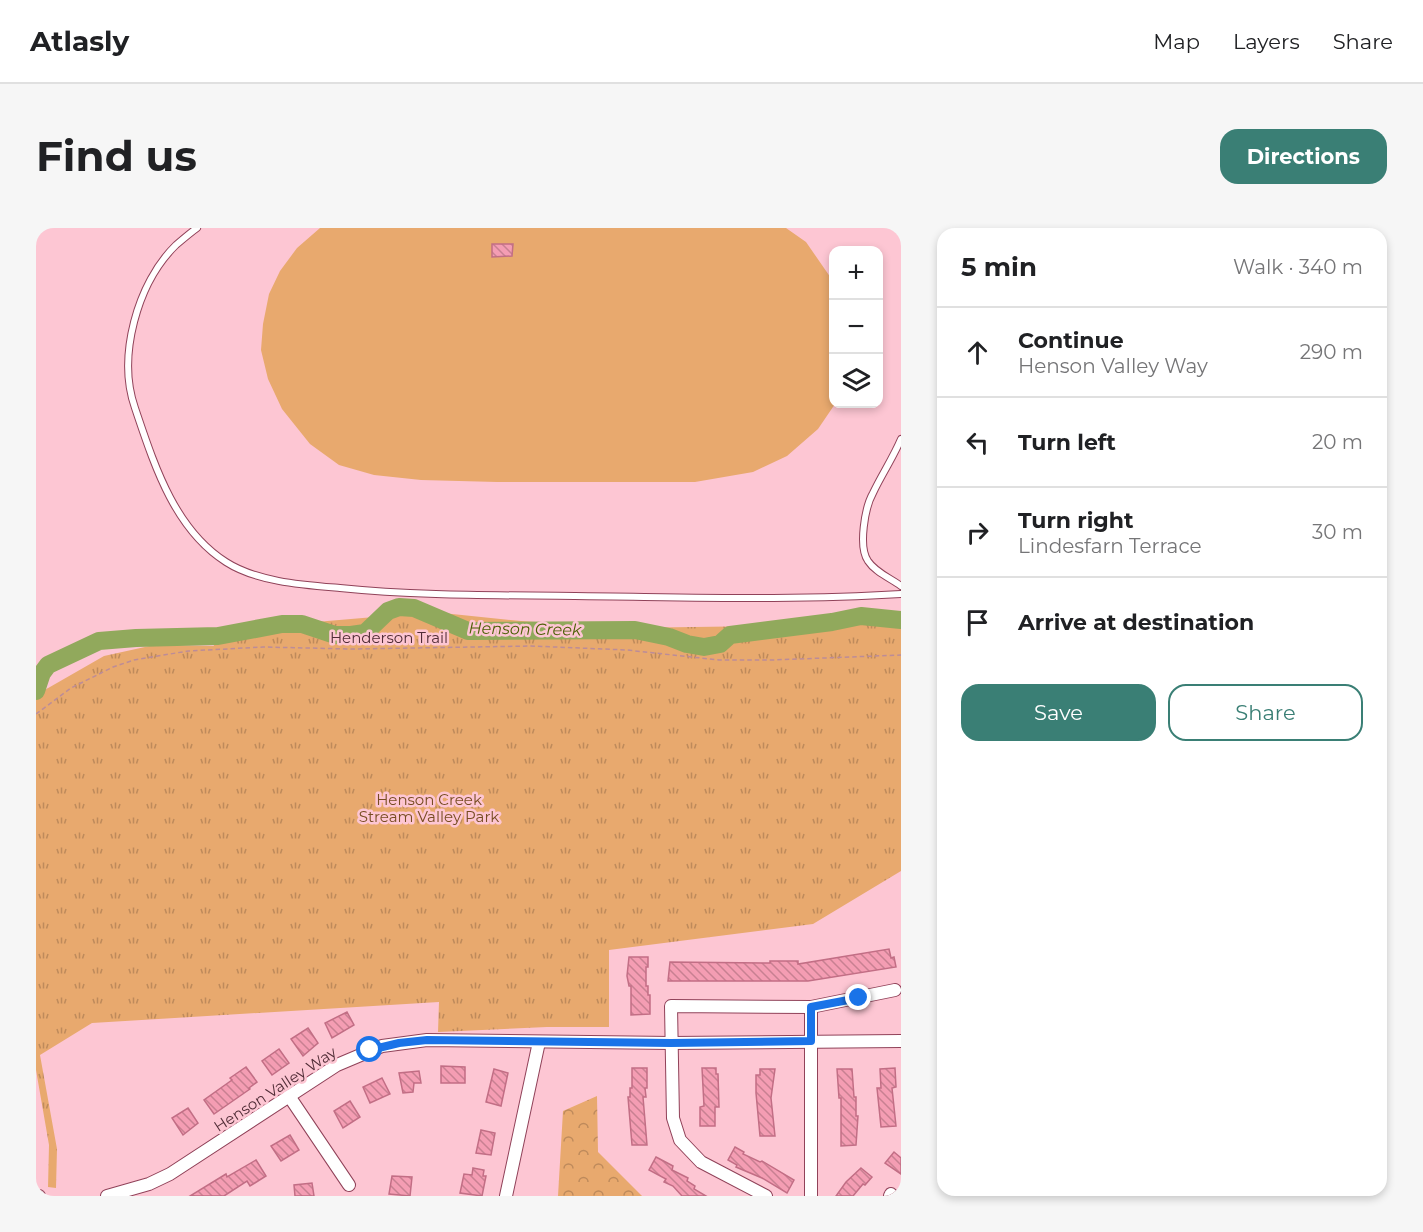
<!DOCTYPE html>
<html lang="en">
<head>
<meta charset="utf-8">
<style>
	body { margin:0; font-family:Montserrat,sans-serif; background:#f6f6f6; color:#202124 }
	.controls { position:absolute; right:18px; top:18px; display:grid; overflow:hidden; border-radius:12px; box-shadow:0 3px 9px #0003 }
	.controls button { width:54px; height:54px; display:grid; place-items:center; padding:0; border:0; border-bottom:2px solid #e0e0e0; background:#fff; color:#202124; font:30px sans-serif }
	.stop { position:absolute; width:18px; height:18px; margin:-14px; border:4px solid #1a73e8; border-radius:50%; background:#fff }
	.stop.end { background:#1a73e8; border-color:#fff; box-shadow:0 2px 6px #0008 }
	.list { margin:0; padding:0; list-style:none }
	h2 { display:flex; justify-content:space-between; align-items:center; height:78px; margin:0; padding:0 24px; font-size:26px }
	h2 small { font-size:20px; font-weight:400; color:#757577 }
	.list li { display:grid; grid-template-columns:39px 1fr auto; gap:18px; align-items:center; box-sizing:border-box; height:90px; padding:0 24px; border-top:2px solid #e0e0e0 }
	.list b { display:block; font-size:22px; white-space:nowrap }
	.list p { margin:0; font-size:20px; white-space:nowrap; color:#757577 }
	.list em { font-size:20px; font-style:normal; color:#757577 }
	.actions { display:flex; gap:12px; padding:18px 24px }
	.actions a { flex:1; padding:14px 0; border:2px solid #3a7f75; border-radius:18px; text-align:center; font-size:21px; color:#3a7f75 }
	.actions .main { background:#3a7f75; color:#fff }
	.icon { flex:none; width:33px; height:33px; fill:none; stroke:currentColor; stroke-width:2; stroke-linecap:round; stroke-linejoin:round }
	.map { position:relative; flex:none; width:865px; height:968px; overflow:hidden; border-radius:18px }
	header { display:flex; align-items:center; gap:36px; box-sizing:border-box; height:84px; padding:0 30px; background:#fff; border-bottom:2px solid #e0e0e0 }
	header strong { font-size:28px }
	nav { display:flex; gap:33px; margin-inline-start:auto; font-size:21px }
	.intro { display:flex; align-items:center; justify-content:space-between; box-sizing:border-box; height:144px; padding:0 36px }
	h1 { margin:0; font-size:42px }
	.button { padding:15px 27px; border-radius:18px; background:#3a7f75; color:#fff; font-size:21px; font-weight:700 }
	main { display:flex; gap:36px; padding:0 36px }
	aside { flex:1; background:#fff; border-radius:18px; box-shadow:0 3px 9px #0003 }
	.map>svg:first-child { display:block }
	.grass { fill:#e8a96e }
	.forest { fill:url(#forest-crowns) }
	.park { fill:url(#park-tufts) }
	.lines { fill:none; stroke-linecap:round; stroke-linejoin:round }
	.river { stroke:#91a95c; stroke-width:18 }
	.building { fill:url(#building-back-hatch); stroke:#c26e85; stroke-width:1.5 }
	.service-casing { stroke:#904259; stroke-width:8 }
	.minor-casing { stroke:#904259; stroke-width:14 }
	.path { stroke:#bc8c98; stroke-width:1.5; stroke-dasharray:4.5 3; stroke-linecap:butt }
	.service { stroke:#fff; stroke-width:6 }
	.minor { stroke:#fff; stroke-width:12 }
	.route { stroke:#1a73e8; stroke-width:8 }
	.labels { text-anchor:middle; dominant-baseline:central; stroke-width:5; stroke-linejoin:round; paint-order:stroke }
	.street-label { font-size:15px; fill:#502c36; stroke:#fdc6d3 }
	.park-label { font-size:15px; fill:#774c21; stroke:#fdc6d3 }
	.water-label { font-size:16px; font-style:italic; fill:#4b5f04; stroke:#fdc6d3 }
</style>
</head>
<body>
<header>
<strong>Atlasly</strong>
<nav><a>Map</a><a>Layers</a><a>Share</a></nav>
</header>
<div class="intro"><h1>Find us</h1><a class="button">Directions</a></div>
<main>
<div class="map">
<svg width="865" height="968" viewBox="0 0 865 968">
	<defs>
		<pattern id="forest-crowns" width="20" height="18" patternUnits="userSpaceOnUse" patternTransform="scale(1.5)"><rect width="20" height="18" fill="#e8a96e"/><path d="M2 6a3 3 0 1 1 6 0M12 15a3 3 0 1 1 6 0" fill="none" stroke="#be8a5b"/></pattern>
		<pattern id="park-tufts" width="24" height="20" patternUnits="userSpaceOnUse" patternTransform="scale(1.5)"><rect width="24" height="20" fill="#e8a96e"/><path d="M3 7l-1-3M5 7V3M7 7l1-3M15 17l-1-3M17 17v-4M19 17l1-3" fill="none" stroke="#be8a5b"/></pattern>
		<pattern id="building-back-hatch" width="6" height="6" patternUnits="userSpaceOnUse" patternTransform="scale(1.5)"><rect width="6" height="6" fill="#f49db3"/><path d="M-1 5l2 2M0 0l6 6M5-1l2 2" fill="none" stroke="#c88092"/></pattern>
	</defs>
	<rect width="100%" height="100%" fill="#fdc6d3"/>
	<polygon class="grass" points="284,0 750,0 770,14 797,53 798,176 799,176 782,201 751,228 717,244 659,254 461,254 385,252 338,247 303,237 274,216 246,181 232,151 225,122 227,96 233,66 244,43 261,20"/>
	<polygon class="forest" points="561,868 562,924 606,968 522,968 527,883"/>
	<polygon class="park" points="397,384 485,393 586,400 865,396 865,643 777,696 573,722 573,799 511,799 402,804 403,774 56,795 4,827 21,921 20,960 12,959 13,917 0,842 0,467 68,428 118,417 178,418 173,403"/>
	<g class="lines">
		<polyline class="river" points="0,463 6,445 12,437 63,413 100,410 182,408 246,396 266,396 299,407 315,407 329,405 352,383 363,379 378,380 432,403 599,402 633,409 651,416 668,419 684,416 694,407 796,394 825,388 865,392"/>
	</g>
	<g class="building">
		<polygon points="456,16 477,16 476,28 456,29"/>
		<polygon points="853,721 855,730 858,729 860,739 772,753 632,753 634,734 734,735 734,733 762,733 762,736"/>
		<polygon points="593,729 612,729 612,739 610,739 610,758 612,758 612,767 614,767 614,786 595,787 595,758 593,758 591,748"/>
		<polygon points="311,784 318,797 296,810 289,795"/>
		<polygon points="272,800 282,815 267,828 255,811"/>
		<polygon points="243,821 253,835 236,847 226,833"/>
		<polygon points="405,838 429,839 429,855 405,855"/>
		<polygon points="210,839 221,854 213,860 214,861 178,886 168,872 196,852 194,850"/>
		<polygon points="596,840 611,840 611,860 609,860 610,869 607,869 611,917 596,917 592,869 594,869 594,860 596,860"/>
		<polygon points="666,840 680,840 680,846 682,846 683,879 679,879 679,898 664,898 664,879 668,878"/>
		<polygon points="859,840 860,859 856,860 860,898 845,899 841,860 845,860 844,841"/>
		<polygon points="458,841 472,845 465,878 450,874"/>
		<polygon points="724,841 739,841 735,870 739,908 724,908 720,865 720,847 724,847"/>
		<polygon points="801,841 816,841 818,869 820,869 820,888 822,888 820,917 805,918 805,870 803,870"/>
		<polygon points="383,843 385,855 378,855 377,864 367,865 363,845"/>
		<polygon points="346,850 354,866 334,875 327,859"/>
		<polygon points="314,873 324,889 307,900 298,883"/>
		<polygon points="152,880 162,895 147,907 136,890"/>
		<polygon points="445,902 459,905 455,927 440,925"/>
		<polygon points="254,907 263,922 245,933 235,918"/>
		<polygon points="699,919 708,924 707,926 724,934 726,933 758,952 751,965 726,950 700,939 701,937 692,932"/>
		<polygon points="858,924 865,930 865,946 849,935"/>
		<polygon points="620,929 637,938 636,942 652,950 651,953 659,958 658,961 670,968 646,968 637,958 628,954 630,951 613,942"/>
		<polygon points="220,932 230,948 214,958 211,953 188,968 154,968 190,946 191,949"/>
		<polygon points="437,940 448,942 447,948 450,948 446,968 424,965 428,946 436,947"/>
		<polygon points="825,940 836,949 829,957 827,956 817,968 800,968 810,954"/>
		<polygon points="356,948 376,949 374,968 353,966"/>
		<polygon points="276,955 278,968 259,968 258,957"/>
	</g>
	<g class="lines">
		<defs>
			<g id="service">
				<path d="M161,0c-7,5 -14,11 -21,17 -39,38 -59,112 -41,163 19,56 39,121 91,154 31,20 78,23 114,26 78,8 156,7 235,8 108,1 218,5 326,-2"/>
				<path d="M865,211c-8,19 -19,35 -28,54 -8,14 -15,54 -5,68 7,11 22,17 33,25"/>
			</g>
			<g id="minor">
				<polyline points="775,779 775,968"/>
				<polyline points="253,868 313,957"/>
				<polyline points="0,968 3,968"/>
				<polyline points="71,968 113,956 134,946 301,837 346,818 391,812 635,815 865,813"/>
				<polyline points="470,968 503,814"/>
				<polyline points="730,968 665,934 644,912 637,890 635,778 775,779 859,762"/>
				<polyline points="854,968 855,966"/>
			</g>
		</defs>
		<use href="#service" class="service-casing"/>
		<use href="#minor" class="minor-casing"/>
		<polyline class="path" points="0,486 35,460 77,439 98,432 152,423 227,419 316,421 495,418 591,422 683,432 736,432 865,427"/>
		<use href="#service" class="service"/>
		<use href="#minor" class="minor"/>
	</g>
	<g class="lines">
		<polyline class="route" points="334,822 363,815 391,812 635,815 775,813 775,779 823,770"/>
	</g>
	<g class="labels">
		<g class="street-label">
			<text x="353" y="409">Henderson Trail</text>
			<text transform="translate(239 861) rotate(-33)">Henson Valley Way</text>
		</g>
		<g class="park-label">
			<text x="393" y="571">Henson Creek<tspan x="393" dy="17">Stream Valley Park</tspan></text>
		</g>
		<g class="water-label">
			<text transform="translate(489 401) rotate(1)">Henson Creek</text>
		</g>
	</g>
</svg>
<div class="controls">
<button>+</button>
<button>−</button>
<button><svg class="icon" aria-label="layers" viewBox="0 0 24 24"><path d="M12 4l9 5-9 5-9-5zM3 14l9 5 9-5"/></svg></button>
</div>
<div class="stop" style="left:334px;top:822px"></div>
<div class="stop end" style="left:823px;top:770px"></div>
</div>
<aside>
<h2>5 min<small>Walk · 340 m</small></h2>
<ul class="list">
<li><svg class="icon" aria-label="ahead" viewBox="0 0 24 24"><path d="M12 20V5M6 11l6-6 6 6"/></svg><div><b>Continue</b><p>Henson Valley Way</p></div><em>290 m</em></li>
<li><svg class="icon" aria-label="left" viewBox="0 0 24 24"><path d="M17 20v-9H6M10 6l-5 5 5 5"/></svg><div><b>Turn left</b></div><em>20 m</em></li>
<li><svg class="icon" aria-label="right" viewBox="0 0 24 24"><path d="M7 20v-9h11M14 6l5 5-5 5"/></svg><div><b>Turn right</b><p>Lindesfarn Terrace</p></div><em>30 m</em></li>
<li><svg class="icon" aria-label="arrive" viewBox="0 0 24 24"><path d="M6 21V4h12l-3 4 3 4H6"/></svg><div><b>Arrive at destination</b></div></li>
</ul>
<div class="actions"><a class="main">Save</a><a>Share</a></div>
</aside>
</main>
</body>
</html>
